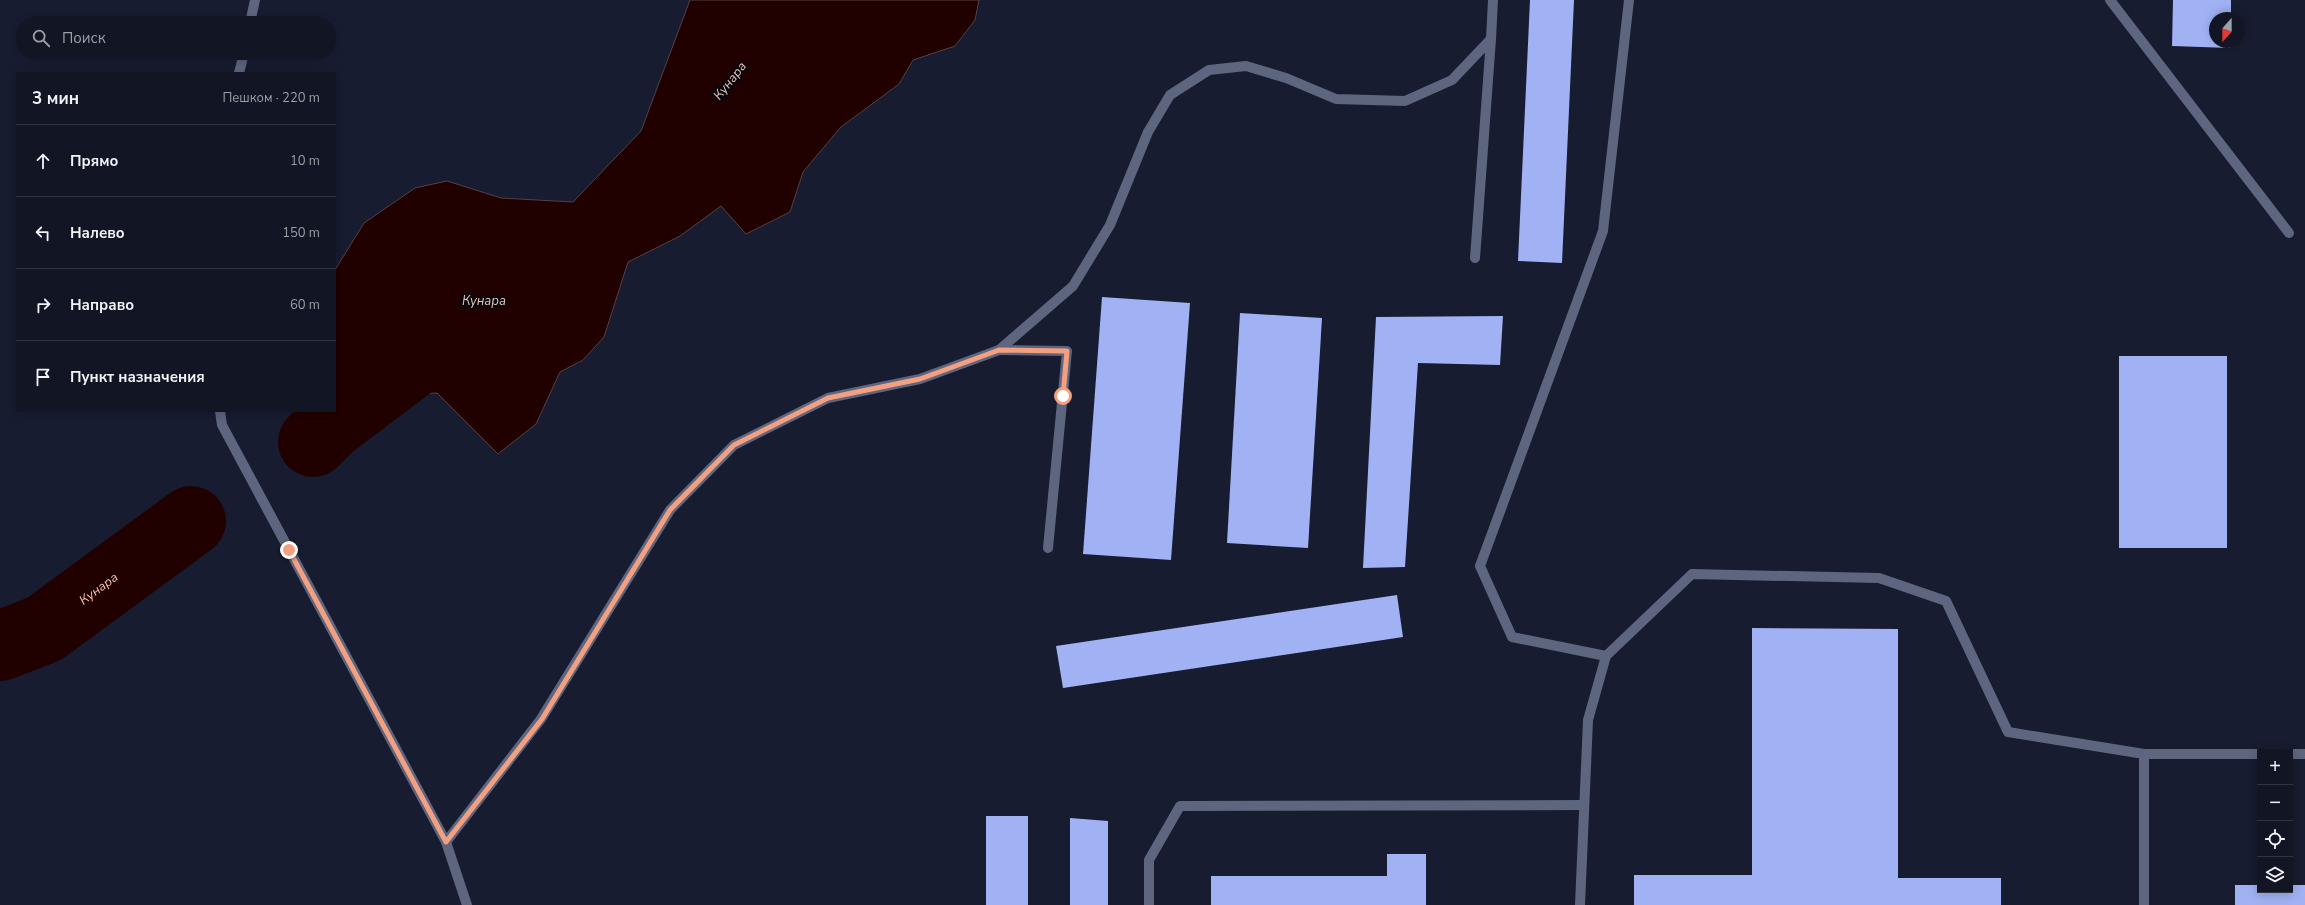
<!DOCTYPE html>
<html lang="ru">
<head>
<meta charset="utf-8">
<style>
	body { margin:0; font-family:"Nunito Sans",sans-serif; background:#1e2231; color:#f1f3f6 }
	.controls { position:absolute; right:12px; bottom:12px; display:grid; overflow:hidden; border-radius:0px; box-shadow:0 2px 10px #0003 }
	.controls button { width:36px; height:36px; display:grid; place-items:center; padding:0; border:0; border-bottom:1px solid #303441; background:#111524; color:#f1f3f6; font:20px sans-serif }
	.compass { position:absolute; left:2209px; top:12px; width:36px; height:36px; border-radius:50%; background:#111524; box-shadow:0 2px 10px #0003; rotate:201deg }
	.stop { position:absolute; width:12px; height:12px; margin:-9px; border:3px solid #f3a081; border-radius:50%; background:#fff }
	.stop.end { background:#f3a081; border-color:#fff; box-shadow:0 1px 4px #0008 }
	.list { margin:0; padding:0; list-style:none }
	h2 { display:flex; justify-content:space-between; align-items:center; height:52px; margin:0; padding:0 16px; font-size:17px }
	h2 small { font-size:13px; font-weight:400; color:#9c9fa6 }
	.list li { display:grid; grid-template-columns:26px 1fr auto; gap:12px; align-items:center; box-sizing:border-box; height:72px; padding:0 16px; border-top:1px solid #303441 }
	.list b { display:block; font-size:15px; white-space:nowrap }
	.list em { font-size:13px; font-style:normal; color:#9c9fa6 }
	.icon { flex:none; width:22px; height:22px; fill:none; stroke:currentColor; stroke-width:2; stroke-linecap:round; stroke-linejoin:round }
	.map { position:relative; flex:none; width:2305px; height:905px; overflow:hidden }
	.search { position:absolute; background:#111524; box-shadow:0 2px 10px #0003; left:16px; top:16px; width:320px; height:44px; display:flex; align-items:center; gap:10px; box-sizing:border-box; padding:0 14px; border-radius:22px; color:#9c9fa6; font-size:15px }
	.panel { position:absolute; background:#111524; box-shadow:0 2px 10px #0003; left:16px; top:72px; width:320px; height:340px; border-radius:0px }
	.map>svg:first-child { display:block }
	.water { fill:#210000; stroke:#564044 }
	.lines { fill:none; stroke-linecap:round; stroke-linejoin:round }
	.river { stroke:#210000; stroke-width:70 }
	.building { fill:#a0b2f4 }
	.minor { stroke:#5e657e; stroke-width:10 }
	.route { stroke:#f3a081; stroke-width:5 }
	.labels { text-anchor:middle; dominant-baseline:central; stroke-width:4; stroke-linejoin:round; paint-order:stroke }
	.water-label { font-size:13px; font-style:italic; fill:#f1c1b0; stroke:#050710 }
</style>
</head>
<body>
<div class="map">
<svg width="2305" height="905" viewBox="0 0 2305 905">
	<rect width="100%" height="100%" fill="#171c30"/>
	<polygon class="water" points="690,0 979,0 975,20 955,46 913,60 899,84 841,127 803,172 790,212 746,234 721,206 680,236 628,262 604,337 583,360 560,372 536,424 498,454 437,393 398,395 358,413 335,405 335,270 364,223 415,188 447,181 501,198 573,202 641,131"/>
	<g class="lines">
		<g class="river">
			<polyline points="313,442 330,425 428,351"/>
			<path id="s1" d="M0,646l44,-17 147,-108"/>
		</g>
	</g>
	<g class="building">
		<polygon points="1530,0 1574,0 1562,263 1518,261"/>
		<polygon points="2173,0 2231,0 2231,18 2215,18 2215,42 2230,42 2230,48 2172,46"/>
		<polygon points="1102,297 1190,303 1171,560 1083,554"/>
		<polygon points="1240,313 1322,318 1308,548 1227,543"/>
		<polygon points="1503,316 1500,365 1418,363 1405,567 1363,568 1376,317"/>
		<rect x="2119" y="356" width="108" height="192"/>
		<polygon points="1397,595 1403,637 1063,688 1056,646"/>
		<polygon points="1752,628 1898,629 1898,878 2001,878 2001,905 1634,905 1634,875 1752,875"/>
		<rect x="986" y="816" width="42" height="89"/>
		<polygon points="1070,818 1108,821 1108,905 1070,905"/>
		<polygon points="1387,854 1426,854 1426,905 1211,905 1211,876 1387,876"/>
		<polygon points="2235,885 2260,885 2260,890 2290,890 2290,885 2305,885 2305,905 2235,905"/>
	</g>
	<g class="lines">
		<g class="minor">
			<polyline points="2110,0 2289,233"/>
			<polyline points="250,23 255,0"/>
			<polyline points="239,73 244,53"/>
			<polyline points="1475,258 1491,39"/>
			<polyline points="999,350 1067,351 1048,548"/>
			<polyline points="220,411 222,425 446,842 467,905"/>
			<polyline points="1606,656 1512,637 1480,566 1603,231 1629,0"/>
			<polyline points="2290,754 2305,754"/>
			<polyline points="446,842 541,719 670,510 734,445 828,398 920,379 999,350 1073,286 1110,225 1148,132 1170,95 1209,70 1246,66 1286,78 1336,99 1405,101 1452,80 1491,39 1493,0"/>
			<polyline points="1149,905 1149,860 1180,806 1584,805"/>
			<polyline points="1580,905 1588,720 1606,656 1692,574 1879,578 1946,601 2008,732 2144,754"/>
			<polyline points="2144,905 2144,754 2260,754"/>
		</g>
	</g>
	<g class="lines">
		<polyline class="route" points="289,550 446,842 542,719 670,510 734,445 828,398 920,379 999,350 1067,351 1063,396"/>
	</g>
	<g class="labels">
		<g class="water-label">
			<text transform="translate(730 81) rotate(-52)">Кунара</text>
			<text x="484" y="301">Кунара</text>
			<text stroke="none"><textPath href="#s1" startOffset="115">Кунара</textPath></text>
		</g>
	</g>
</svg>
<div class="controls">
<button>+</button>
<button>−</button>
<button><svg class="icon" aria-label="locate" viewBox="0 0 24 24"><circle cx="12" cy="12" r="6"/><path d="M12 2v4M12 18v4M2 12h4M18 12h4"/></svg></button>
<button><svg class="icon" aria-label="layers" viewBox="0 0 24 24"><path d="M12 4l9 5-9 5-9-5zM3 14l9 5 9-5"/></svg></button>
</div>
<svg class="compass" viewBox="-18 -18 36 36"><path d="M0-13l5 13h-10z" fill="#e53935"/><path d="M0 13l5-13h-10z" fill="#9c9fa6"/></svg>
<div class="stop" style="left:1063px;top:396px"></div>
<div class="stop end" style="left:289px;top:550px"></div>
<div class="search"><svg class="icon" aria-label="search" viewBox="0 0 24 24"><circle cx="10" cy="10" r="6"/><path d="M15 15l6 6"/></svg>Поиск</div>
<section class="panel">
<h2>3 мин<small>Пешком · 220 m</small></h2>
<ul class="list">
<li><svg class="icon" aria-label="ahead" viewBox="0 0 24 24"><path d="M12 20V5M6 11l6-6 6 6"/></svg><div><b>Прямо</b></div><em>10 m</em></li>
<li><svg class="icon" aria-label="left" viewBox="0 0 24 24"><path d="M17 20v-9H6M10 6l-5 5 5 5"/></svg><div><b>Налево</b></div><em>150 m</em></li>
<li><svg class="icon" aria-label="right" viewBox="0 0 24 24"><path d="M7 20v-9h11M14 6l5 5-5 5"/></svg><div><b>Направо</b></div><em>60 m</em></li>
<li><svg class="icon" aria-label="arrive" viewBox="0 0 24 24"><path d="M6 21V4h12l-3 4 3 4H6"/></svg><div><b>Пункт назначения</b></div></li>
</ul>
</section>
</div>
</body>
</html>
